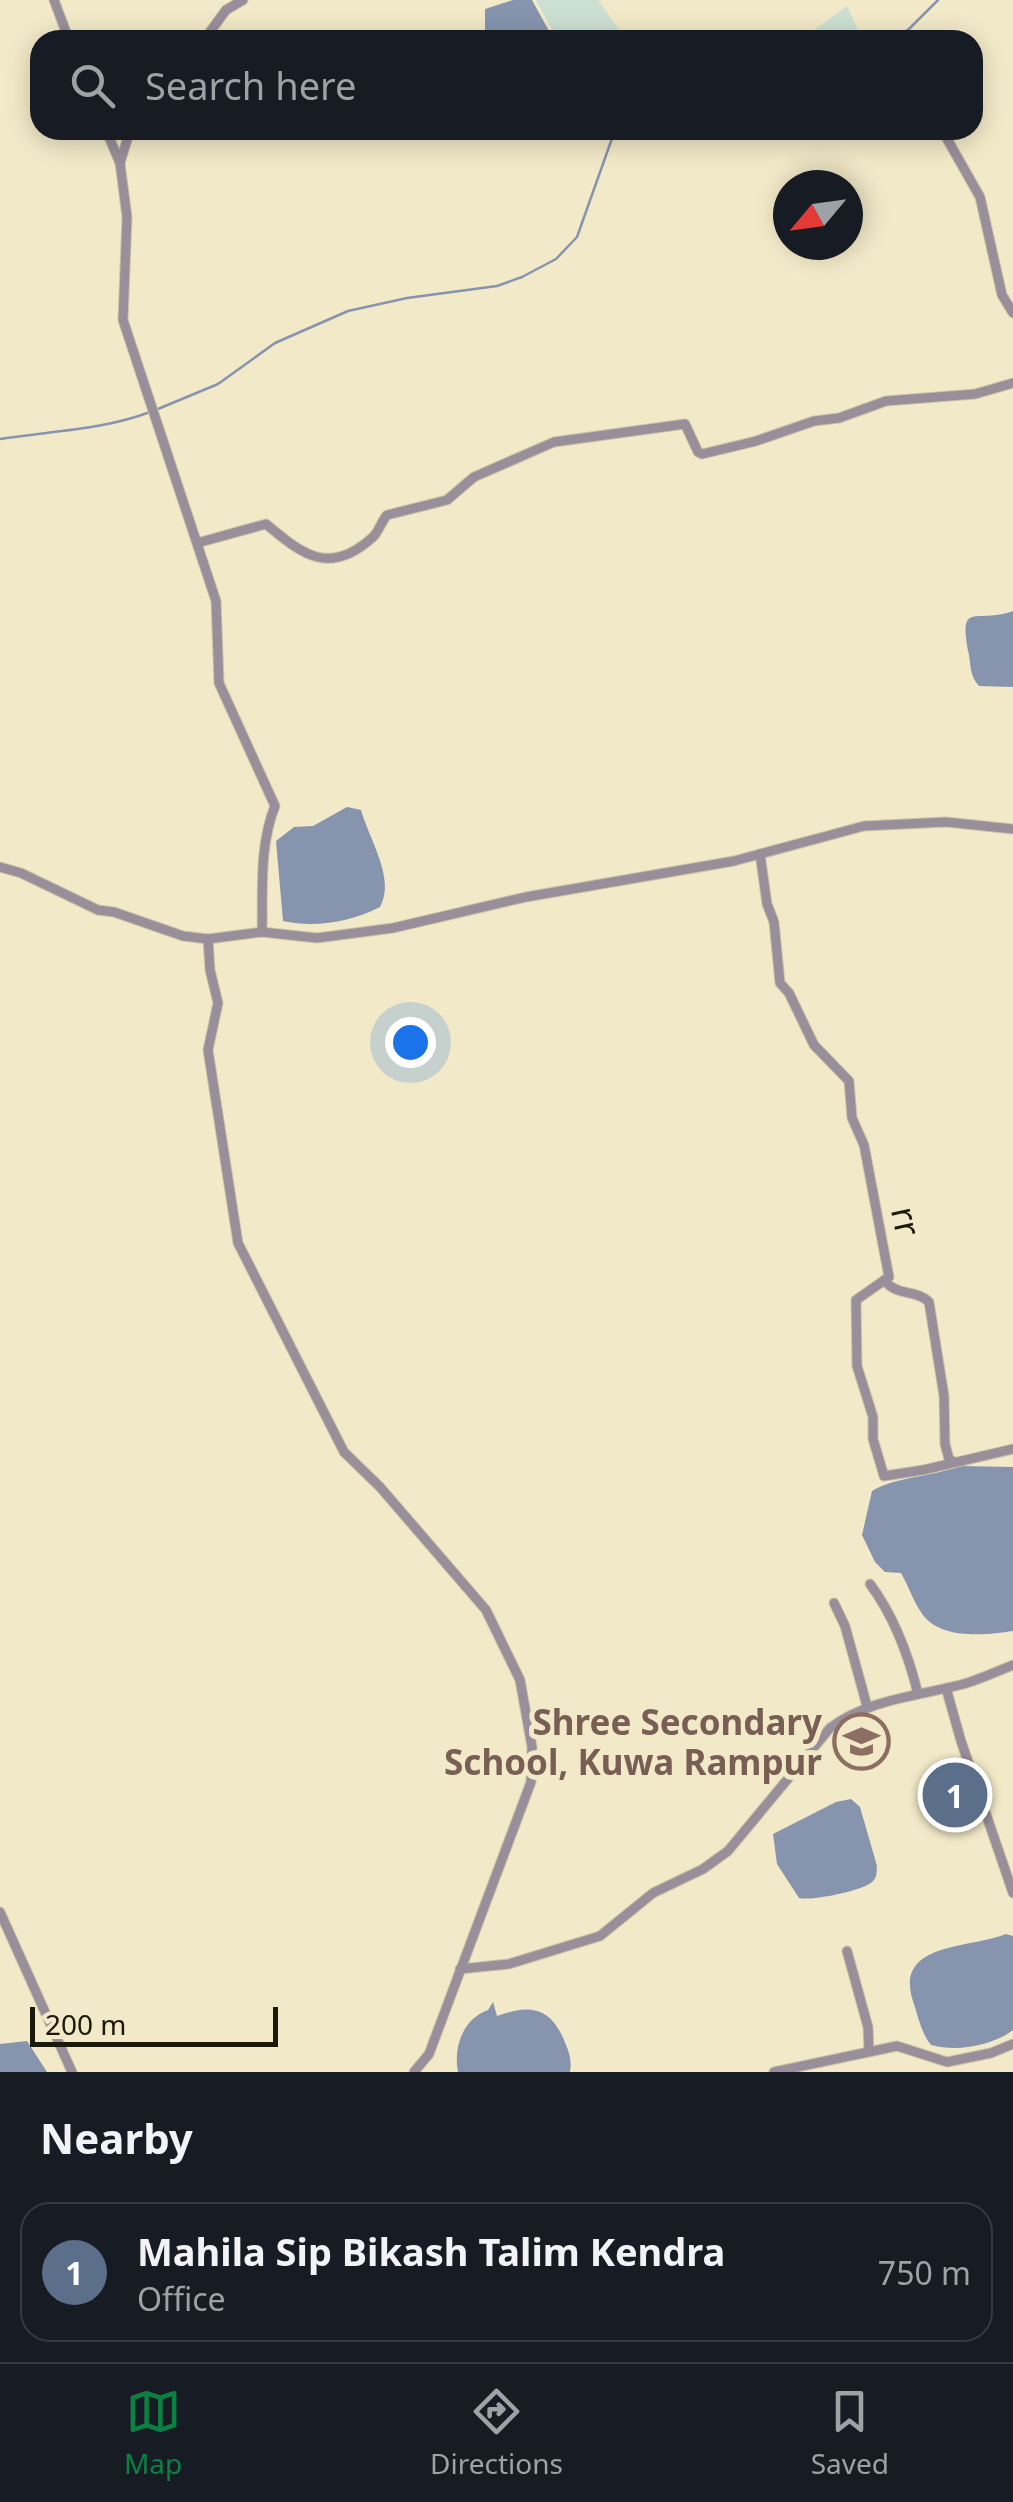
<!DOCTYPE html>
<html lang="en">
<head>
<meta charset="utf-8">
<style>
	body { margin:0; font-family:"Noto Sans",sans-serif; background:#20242c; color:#f1f3f6 }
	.compass { position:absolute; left:773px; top:170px; width:90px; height:90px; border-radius:50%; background:#171b24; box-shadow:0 5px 25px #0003; rotate:241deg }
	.scale { position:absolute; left:30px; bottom:25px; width:248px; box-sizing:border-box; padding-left:10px; border:5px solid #1b180c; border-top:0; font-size:28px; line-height:35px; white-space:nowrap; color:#1b180c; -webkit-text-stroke:8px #f2e9c8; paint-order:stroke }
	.you { position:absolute; left:410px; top:1042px; width:35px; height:35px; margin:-25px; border:8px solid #fff; border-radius:50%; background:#1a73e8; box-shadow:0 0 0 15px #1a73e833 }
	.badge { display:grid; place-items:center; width:65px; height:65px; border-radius:50%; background:#0b8043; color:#fff; font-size:32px; font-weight:700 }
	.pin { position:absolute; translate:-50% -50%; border:5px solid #fff; box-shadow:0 2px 10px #0006 }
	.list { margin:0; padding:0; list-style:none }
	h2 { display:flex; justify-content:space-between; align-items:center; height:130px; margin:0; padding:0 40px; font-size:42px }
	h2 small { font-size:32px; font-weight:400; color:#9ea1a6 }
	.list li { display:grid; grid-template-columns:65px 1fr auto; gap:30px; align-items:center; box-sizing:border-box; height:140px; margin:0 20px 20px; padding:0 20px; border:2px solid #363941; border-radius:30px }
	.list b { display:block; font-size:38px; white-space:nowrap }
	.list p { margin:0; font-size:32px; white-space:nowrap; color:#9ea1a6 }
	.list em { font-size:32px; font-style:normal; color:#9ea1a6 }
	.icon { flex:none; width:55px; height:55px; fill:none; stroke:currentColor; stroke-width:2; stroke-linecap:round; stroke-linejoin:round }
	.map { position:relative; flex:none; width:1013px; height:2072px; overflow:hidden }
	.search { position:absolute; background:#171b24; box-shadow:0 5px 25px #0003; left:30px; right:30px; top:30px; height:110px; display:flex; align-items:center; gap:25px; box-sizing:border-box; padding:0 35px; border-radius:30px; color:#9ea1a6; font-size:38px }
	.sheet { height:290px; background:#171b24 }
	nav { display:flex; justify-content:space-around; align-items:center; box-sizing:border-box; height:140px; border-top:2px solid #363941; background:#171b24; font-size:28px; color:#9ea1a6 }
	nav a { display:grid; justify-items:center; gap:5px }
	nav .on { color:#0b8043 }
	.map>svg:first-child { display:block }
	.green { fill:#cce0d1 }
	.water { fill:#8694ae }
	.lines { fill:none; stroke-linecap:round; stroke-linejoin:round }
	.stream { stroke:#8694ae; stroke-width:2.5 }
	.minor-casing { stroke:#cbc3a6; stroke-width:11 }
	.minor { stroke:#988f9a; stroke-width:9 }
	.labels { text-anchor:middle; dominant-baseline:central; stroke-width:10; stroke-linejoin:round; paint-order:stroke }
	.street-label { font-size:35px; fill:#1b180c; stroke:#f2e9c8 }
	.education-label { font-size:35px; font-weight:bold; fill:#785e54; stroke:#f2e9c8; text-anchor:end }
</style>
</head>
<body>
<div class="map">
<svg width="1013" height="2072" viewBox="0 0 1013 2072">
	<rect width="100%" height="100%" fill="#f2e9c8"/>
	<g class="green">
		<polygon points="536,0 598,0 626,40 558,40"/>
		<polygon points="847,6 862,39 800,40"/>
	</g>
	<g class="water">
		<polygon points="513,0 532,0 554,40 485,40 485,9"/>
		<path d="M1013,611v76l-34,-1c-9,-10 -8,-19 -10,-31 -11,-57 6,-30 44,-44z"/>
		<path d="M347,807l14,3c8,29 35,69 19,97 -29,15 -65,21 -97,14l-7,-80 18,-14 19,-1z"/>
		<path d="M960,1466l53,1v164c-27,4 -71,9 -90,-16 -9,-12 -14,-28 -22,-42l-16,-1 -10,-10 -13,-27 10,-44c26,-15 59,-14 88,-25z"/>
		<path d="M851,1799l9,8 17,59c-1,7 1,10 -5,16 -10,9 -60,19 -73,16l-22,-34 -4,-30 63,-32z"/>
		<path d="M1006,1934l7,2v94c-21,16 -56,22 -82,15 -10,-12 -13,-29 -18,-44 -19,-59 56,-52 93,-67z"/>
		<path d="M493,2002l4,14c33,-12 53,-9 67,24 5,12 8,19 6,32h-112c-5,-25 5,-53 30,-62z"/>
		<polygon points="27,2041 47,2072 0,2072 0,2044"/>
	</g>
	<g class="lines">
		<g class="stream">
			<polyline points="886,40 908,30 938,0"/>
			<polyline points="700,130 720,136 733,130"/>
			<polyline points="158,409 218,384 275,343 348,311 407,298 497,286 522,277 556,259 577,237 615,130"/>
			<path d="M0,439c50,-8 103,-9 150,-27"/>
		</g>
		<defs>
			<g id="minor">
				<polyline points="54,0 69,40"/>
				<polyline points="204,40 226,10 243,0"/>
				<path d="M106,130l14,33 7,54 -4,103 93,281 3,82 56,123c-16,40 -12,84 -13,126"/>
				<polyline points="942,130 980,197 1002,295 1013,313"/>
				<polyline points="120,163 130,130"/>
				<path d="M197,543l69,-19c37,31 64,53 108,12 5,-6 8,-15 13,-21l60,-15 27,-23 80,-35 131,-18 13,28 4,2 54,-13 58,-20 25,-3 47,-17 89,-7 38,-11"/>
				<polyline points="760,854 767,904 774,922 780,983 789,993 814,1045 849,1081 852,1118 864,1145 889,1277 856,1300 857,1366 873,1417 873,1439 884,1476 923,1470 1013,1449"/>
				<polyline points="0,867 21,873 98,910 114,912 183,936 208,939 262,932 317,938 393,928 526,897 734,861 864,826 946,822 1013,829"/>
				<polyline points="208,939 210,970 218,1003 208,1050 238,1243 344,1452 380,1487 486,1610 520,1680 532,1747 531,1782 429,2054 414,2072"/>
				<path d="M884,1280c13,17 32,9 45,22l15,94 1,48 4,15 5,3"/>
				<path d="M870,1584c23,31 39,73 48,110"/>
				<polyline points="834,1603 845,1626 867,1706"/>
				<polyline points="946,1688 961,1741 1013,1893"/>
				<polyline points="0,1912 72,2072"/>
				<polyline points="847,1951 868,2027 869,2051"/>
				<path d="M460,1969l49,-5 91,-28 53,-43 50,-24 25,-18 102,-123c40,-30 91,-32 137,-45 16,-5 31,-12 46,-18"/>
				<polyline points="774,2072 897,2046 947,2062 991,2053 1013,2044"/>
			</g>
		</defs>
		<use href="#minor" class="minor-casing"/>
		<use href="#minor" class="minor"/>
	</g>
	<defs>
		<symbol id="school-ring" viewBox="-11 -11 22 22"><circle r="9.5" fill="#f2e9c8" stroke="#8d6e63" stroke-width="1.5"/><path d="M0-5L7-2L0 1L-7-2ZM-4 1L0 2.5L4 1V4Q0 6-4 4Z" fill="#8d6e63"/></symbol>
	</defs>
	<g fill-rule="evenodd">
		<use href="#school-ring" x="830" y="1710" width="63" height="63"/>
	</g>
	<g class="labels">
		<g class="street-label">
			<text transform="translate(907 1221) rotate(78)">rr</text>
		</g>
		<g class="education-label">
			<text x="822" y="1721">Shree Secondary<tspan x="822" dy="40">School, Kuwa Rampur</tspan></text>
		</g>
	</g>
</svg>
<svg class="compass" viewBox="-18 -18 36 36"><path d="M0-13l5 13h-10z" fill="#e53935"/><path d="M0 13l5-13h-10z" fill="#9ea1a6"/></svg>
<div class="scale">200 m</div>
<div class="you"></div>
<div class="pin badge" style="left:955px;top:1795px;background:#5c6f8a">1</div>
<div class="search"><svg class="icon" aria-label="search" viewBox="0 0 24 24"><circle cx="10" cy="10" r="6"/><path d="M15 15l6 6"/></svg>Search here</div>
</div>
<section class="sheet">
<h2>Nearby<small></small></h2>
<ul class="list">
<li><span class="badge" style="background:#5c6f8a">1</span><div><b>Mahila Sip Bikash Talim Kendra</b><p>Office</p></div><em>750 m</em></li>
</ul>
</section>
<nav>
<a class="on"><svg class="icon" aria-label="map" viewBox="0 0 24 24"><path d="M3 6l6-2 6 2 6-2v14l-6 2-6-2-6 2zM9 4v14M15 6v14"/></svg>Map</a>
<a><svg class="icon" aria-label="directions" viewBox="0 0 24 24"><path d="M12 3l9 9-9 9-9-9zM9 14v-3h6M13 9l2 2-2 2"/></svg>Directions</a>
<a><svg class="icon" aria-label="saved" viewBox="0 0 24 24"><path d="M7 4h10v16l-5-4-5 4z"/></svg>Saved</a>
</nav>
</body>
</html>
